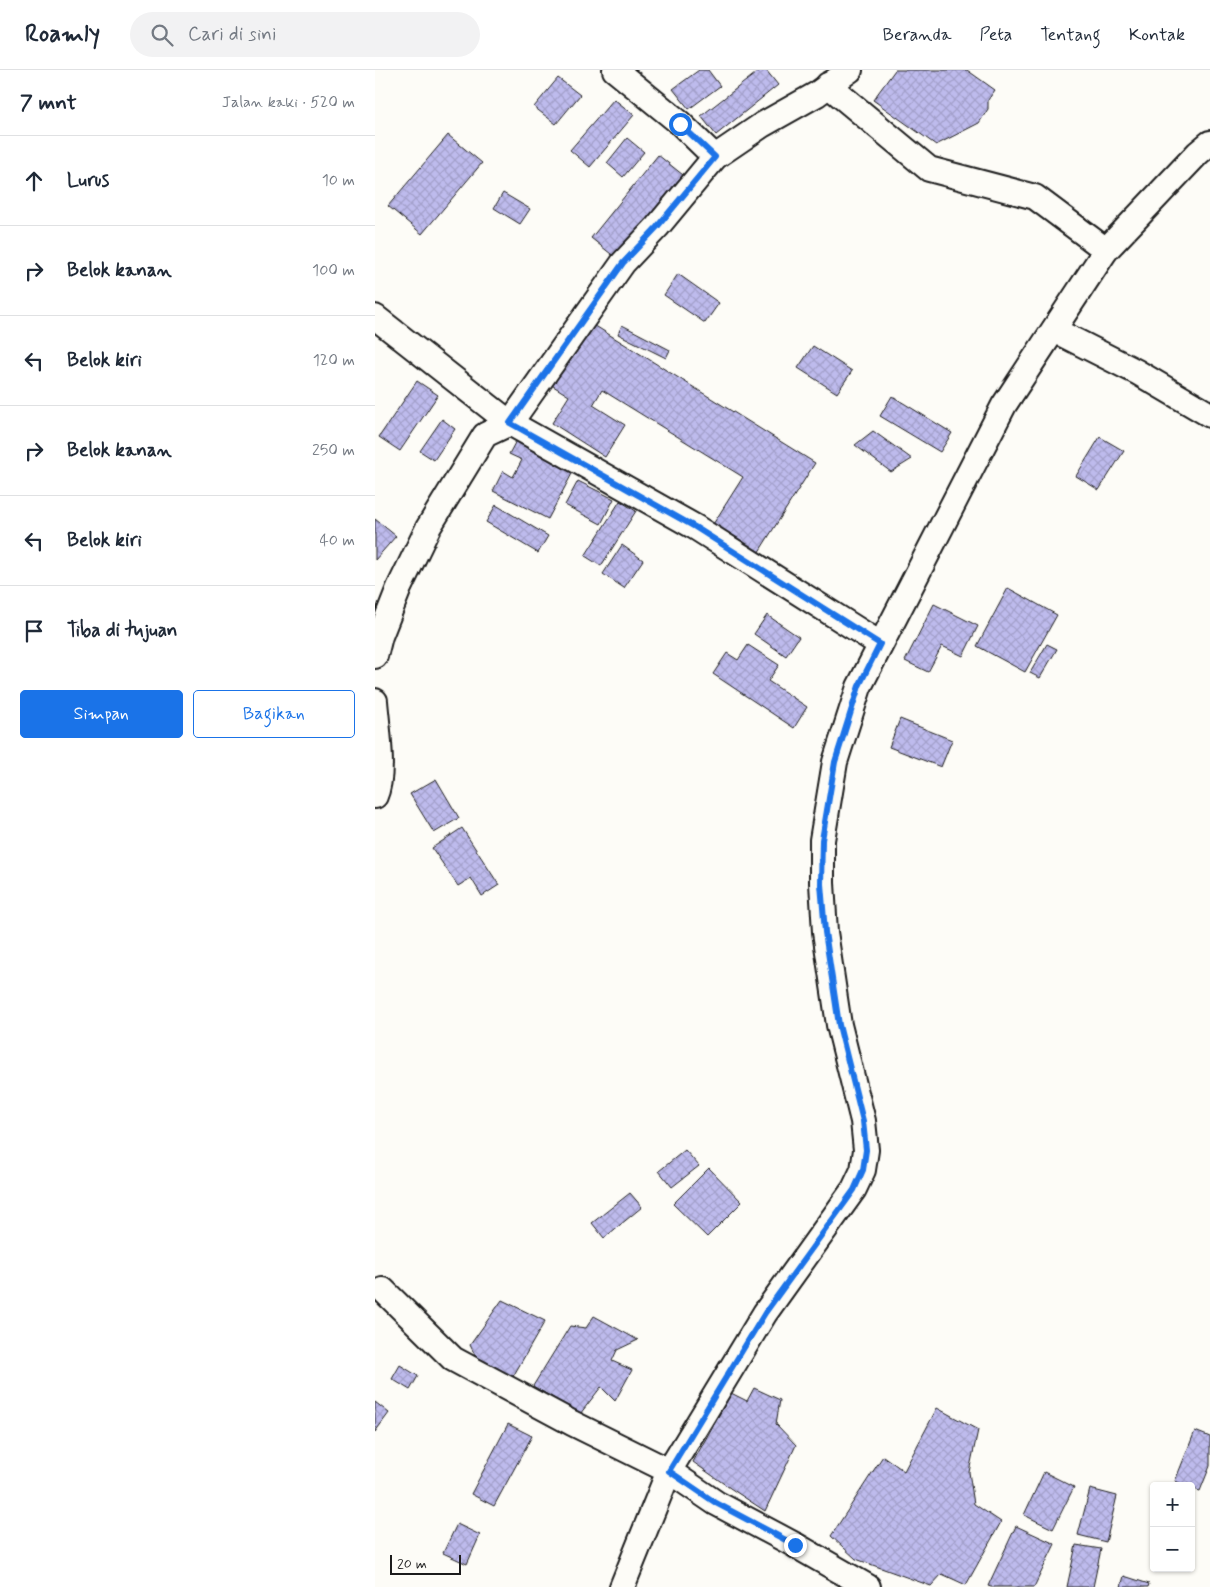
<!DOCTYPE html>
<html lang="id">
<head>
<meta charset="utf-8">
<style>
	body { margin:0; font-family:Mynerve,sans-serif; background:#f2f2f3; color:#1f2937 }
	.controls { position:absolute; right:15px; bottom:15px; display:grid; overflow:hidden; border-radius:5px; box-shadow:0 1px 4px #0004 }
	.controls button { width:45px; height:45px; display:grid; place-items:center; padding:0; border:0; border-bottom:1px solid #e0e1e3; background:#fff; color:#1f2937; font:25px sans-serif }
	.scale { position:absolute; left:15px; bottom:12px; width:71px; box-sizing:border-box; padding-left:5px; border:2px solid #1c1c1c; border-top:0; font-size:14px; line-height:18px; white-space:nowrap; color:#1c1c1c; -webkit-text-stroke:4px #fdfcf7; paint-order:stroke }
	.stop { position:absolute; width:15px; height:15px; margin:-11px; border:4px solid #1a73e8; border-radius:50%; background:#fff }
	.stop.end { background:#1a73e8; border-color:#fff; box-shadow:0 1px 5px #0008 }
	.list { margin:0; padding:0; list-style:none }
	h2 { display:flex; justify-content:space-between; align-items:center; height:65px; margin:0; padding:0 20px; font-size:21px }
	h2 small { font-size:16px; font-weight:400; color:#747a83 }
	.list li { display:grid; grid-template-columns:32px 1fr auto; gap:15px; align-items:center; box-sizing:border-box; height:90px; padding:0 20px; border-top:1px solid #e0e1e3 }
	.list b { display:block; font-size:19px; white-space:nowrap }
	.list em { font-size:16px; font-style:normal; color:#747a83 }
	.actions { display:flex; gap:10px; padding:15px 20px }
	.actions a { flex:1; padding:11px 0; border:1px solid #1a73e8; border-radius:5px; text-align:center; font-size:18px; color:#1a73e8 }
	.actions .main { background:#1a73e8; color:#fff }
	.icon { flex:none; width:28px; height:28px; fill:none; stroke:currentColor; stroke-width:2; stroke-linecap:round; stroke-linejoin:round }
	.map { position:relative; flex:none; width:835px; height:1517px; overflow:hidden }
	header { display:flex; align-items:center; gap:30px; box-sizing:border-box; height:70px; padding:0 25px; background:#fff; border-bottom:1px solid #e0e1e3 }
	header strong { font-size:24px }
	nav { display:flex; gap:28px; margin-inline-start:auto; font-size:18px }
	.search { width:350px; height:45px; background:#f2f2f3; display:flex; align-items:center; gap:12px; box-sizing:border-box; padding:0 18px; border-radius:28px; color:#747a83; font-size:19px }
	main { display:flex }
	aside { flex:1; background:#fff }
	.map>svg:first-child { display:block }
	.building { fill:url(#building-cross-hatch); stroke:#1c1c1c }
	.lines { fill:none; stroke-linecap:round; stroke-linejoin:round }
	.street-casing { stroke:#1c1c1c; stroke-width:28 }
	.street { stroke:#fdfcf7; stroke-width:24 }
	.route { stroke:#1a73e8; stroke-width:6 }
</style>
</head>
<body>
<header>
<strong>Roamly</strong>
<div class="search"><svg class="icon" aria-label="search" viewBox="0 0 24 24"><circle cx="10" cy="10" r="6"/><path d="M15 15l6 6"/></svg>Cari di sini</div>
<nav><a>Beranda</a><a>Peta</a><a>Tentang</a><a>Kontak</a></nav>
</header>
<main>
<aside>
<h2>7 mnt<small>Jalan kaki · 520 m</small></h2>
<ul class="list">
<li><svg class="icon" aria-label="ahead" viewBox="0 0 24 24"><path d="M12 20V5M6 11l6-6 6 6"/></svg><div><b>Lurus</b></div><em>10 m</em></li>
<li><svg class="icon" aria-label="right" viewBox="0 0 24 24"><path d="M7 20v-9h11M14 6l5 5-5 5"/></svg><div><b>Belok kanan</b></div><em>100 m</em></li>
<li><svg class="icon" aria-label="left" viewBox="0 0 24 24"><path d="M17 20v-9H6M10 6l-5 5 5 5"/></svg><div><b>Belok kiri</b></div><em>120 m</em></li>
<li><svg class="icon" aria-label="right" viewBox="0 0 24 24"><path d="M7 20v-9h11M14 6l5 5-5 5"/></svg><div><b>Belok kanan</b></div><em>250 m</em></li>
<li><svg class="icon" aria-label="left" viewBox="0 0 24 24"><path d="M17 20v-9H6M10 6l-5 5 5 5"/></svg><div><b>Belok kiri</b></div><em>40 m</em></li>
<li><svg class="icon" aria-label="arrive" viewBox="0 0 24 24"><path d="M6 21V4h12l-3 4 3 4H6"/></svg><div><b>Tiba di tujuan</b></div></li>
</ul>
<div class="actions"><a class="main">Simpan</a><a>Bagikan</a></div>
</aside>
<div class="map">
<svg width="835" height="1517" viewBox="0 0 835 1517">
	<defs>
		<pattern id="building-cross-hatch" width="8" height="8" patternUnits="userSpaceOnUse" patternTransform="scale(1.25)"><rect width="8" height="8" fill="#bebbed"/><path d="M0 0l8 8M0 8l8-8" fill="none" stroke="#a3a0cb"/></pattern>
	</defs>
	<rect width="100%" height="100%" fill="#fdfcf7"/>
	<filter id="ink" filterUnits="userSpaceOnUse"><feTurbulence type="fractalNoise" baseFrequency=".02" numOctaves="2"/><feDisplacementMap in="SourceGraphic" scale="10" xChannelSelector="R" yChannelSelector="G"/><feConvolveMatrix kernelMatrix="1 2 1 2 8 2 1 2 1" color-interpolation-filters="sRGB"/></filter>
	<g filter="url(#ink)">
		<g class="building">
			<polygon points="324,0 333,0 345,16 314,39 298,19"/>
			<polygon points="385,0 391,0 403,15 341,65 326,46"/>
			<polygon points="520,0 592,0 620,20 613,30 613,39 604,53 561,75 498,30"/>
			<polygon points="183,8 205,25 181,54 159,37"/>
			<polygon points="239,29 259,45 215,97 195,80"/>
			<polygon points="73,65 107,93 47,164 13,136"/>
			<polygon points="252,68 269,82 248,107 232,93"/>
			<polygon points="283,85 308,105 241,188 216,168"/>
			<polygon points="128,123 155,139 145,154 119,138"/>
			<polygon points="303,204 344,233 330,253 289,225"/>
			<polygon points="214,252 440,393 380,488 335,459 368,407 227,320 218,335 250,355 230,387 177,353 194,326 175,314"/>
			<polygon points="247,255 295,280 291,288 243,264"/>
			<polygon points="438,276 477,301 462,323 423,298"/>
			<polygon points="42,311 63,325 25,381 4,367"/>
			<polygon points="517,326 577,363 565,382 505,346"/>
			<polygon points="67,349 80,359 59,390 45,381"/>
			<polygon points="498,361 537,389 516,402 480,375"/>
			<polygon points="725,367 749,381 724,420 701,406"/>
			<polygon points="142,369 200,398 173,449 118,421 128,401 138,407 147,390 134,384"/>
			<polygon points="203,411 239,429 226,454 190,435"/>
			<polygon points="245,431 261,441 226,496 210,486"/>
			<polygon points="121,435 173,466 163,483 111,452"/>
			<polygon points="0,449 21,466 0,490"/>
			<polygon points="247,475 268,490 249,518 228,504"/>
			<polygon points="633,518 682,545 650,602 602,576"/>
			<polygon points="559,534 603,556 588,586 567,576 553,602 530,591"/>
			<polygon points="392,545 424,567 411,586 379,564"/>
			<polygon points="672,574 682,579 665,608 655,603"/>
			<polygon points="373,575 404,595 393,611 432,637 419,658 338,604 352,583 363,590"/>
			<polygon points="525,649 577,670 566,697 514,677"/>
			<polygon points="61,709 84,748 59,763 35,724"/>
			<polygon points="87,758 124,815 107,826 96,808 83,816 57,778"/>
			<polygon points="310,1080 324,1096 297,1117 284,1101"/>
			<polygon points="334,1098 367,1132 332,1167 298,1134"/>
			<polygon points="255,1123 267,1137 229,1168 217,1153"/>
			<polygon points="127,1230 170,1251 136,1310 107,1299 95,1275"/>
			<polygon points="219,1246 263,1270 242,1280 237,1291 257,1300 240,1331 226,1317 205,1344 158,1316 195,1256 211,1258"/>
			<polygon points="25,1295 43,1306 35,1320 17,1309"/>
			<polygon points="379,1318 405,1330 401,1354 421,1375 390,1441 355,1418 318,1392 356,1323 372,1331"/>
			<polygon points="0,1332 14,1343 0,1362"/>
			<polygon points="562,1338 603,1360 594,1402 599,1434 626,1452 591,1515 567,1504 556,1516 481,1489 456,1466 508,1386 529,1401"/>
			<polygon points="133,1354 157,1366 119,1436 96,1424"/>
			<polygon points="820,1361 835,1367 835,1396 825,1421 816,1418 816,1416 812,1416 800,1411"/>
			<polygon points="669,1402 699,1417 678,1459 649,1445"/>
			<polygon points="715,1419 742,1426 731,1472 703,1465"/>
			<polygon points="82,1454 105,1465 92,1494 68,1483"/>
			<polygon points="641,1456 680,1474 659,1517 616,1517 613,1516"/>
			<polygon points="701,1475 726,1479 718,1517 692,1517"/>
			<polygon points="749,1506 774,1514 773,1517 746,1517"/>
		</g>
		<g class="lines">
			<defs>
				<g id="street">
					<polyline points="240,0 305,53 340,87"/>
					<polyline points="453,15 554,99 660,127 731,180"/>
					<polyline points="0,247 135,353 320,457 505,574"/>
					<polyline points="679,260 762,302 835,345"/>
					<polyline points="0,586 5,566 24,518 53,458 110,365 135,353 248,193 282,157 340,87 387,55 442,24 475,0"/>
					<path d="M0,631c2,25 10,73 0,95"/>
					<polyline points="8,1220 78,1289 197,1353 294,1401 247,1517"/>
					<polyline points="493,1517 420,1475 341,1433 294,1401 390,1243 479,1119 488,1100 491,1080 488,1051 464,955 450,862 447,813 447,770 460,692 484,617 629,335 731,180 823,83 835,73"/>
				</g>
			</defs>
			<use href="#street" class="street-casing"/>
			<use href="#street" class="street"/>
		</g>
	</g>
	<g class="lines" filter="url(#ink)">
		<polyline class="route" points="305,54 340,87 282,157 248,193 135,353 320,457 505,574 484,616 460,692 447,770 446,814 450,862 464,955 488,1051 491,1080 488,1100 479,1120 390,1243 294,1401 341,1433 420,1475"/>
	</g>
</svg>
<div class="controls">
<button>+</button>
<button>−</button>
</div>
<div class="scale">20 m</div>
<div class="stop" style="left:305px;top:54px"></div>
<div class="stop end" style="left:420px;top:1475px"></div>
</div>
</main>
</body>
</html>
